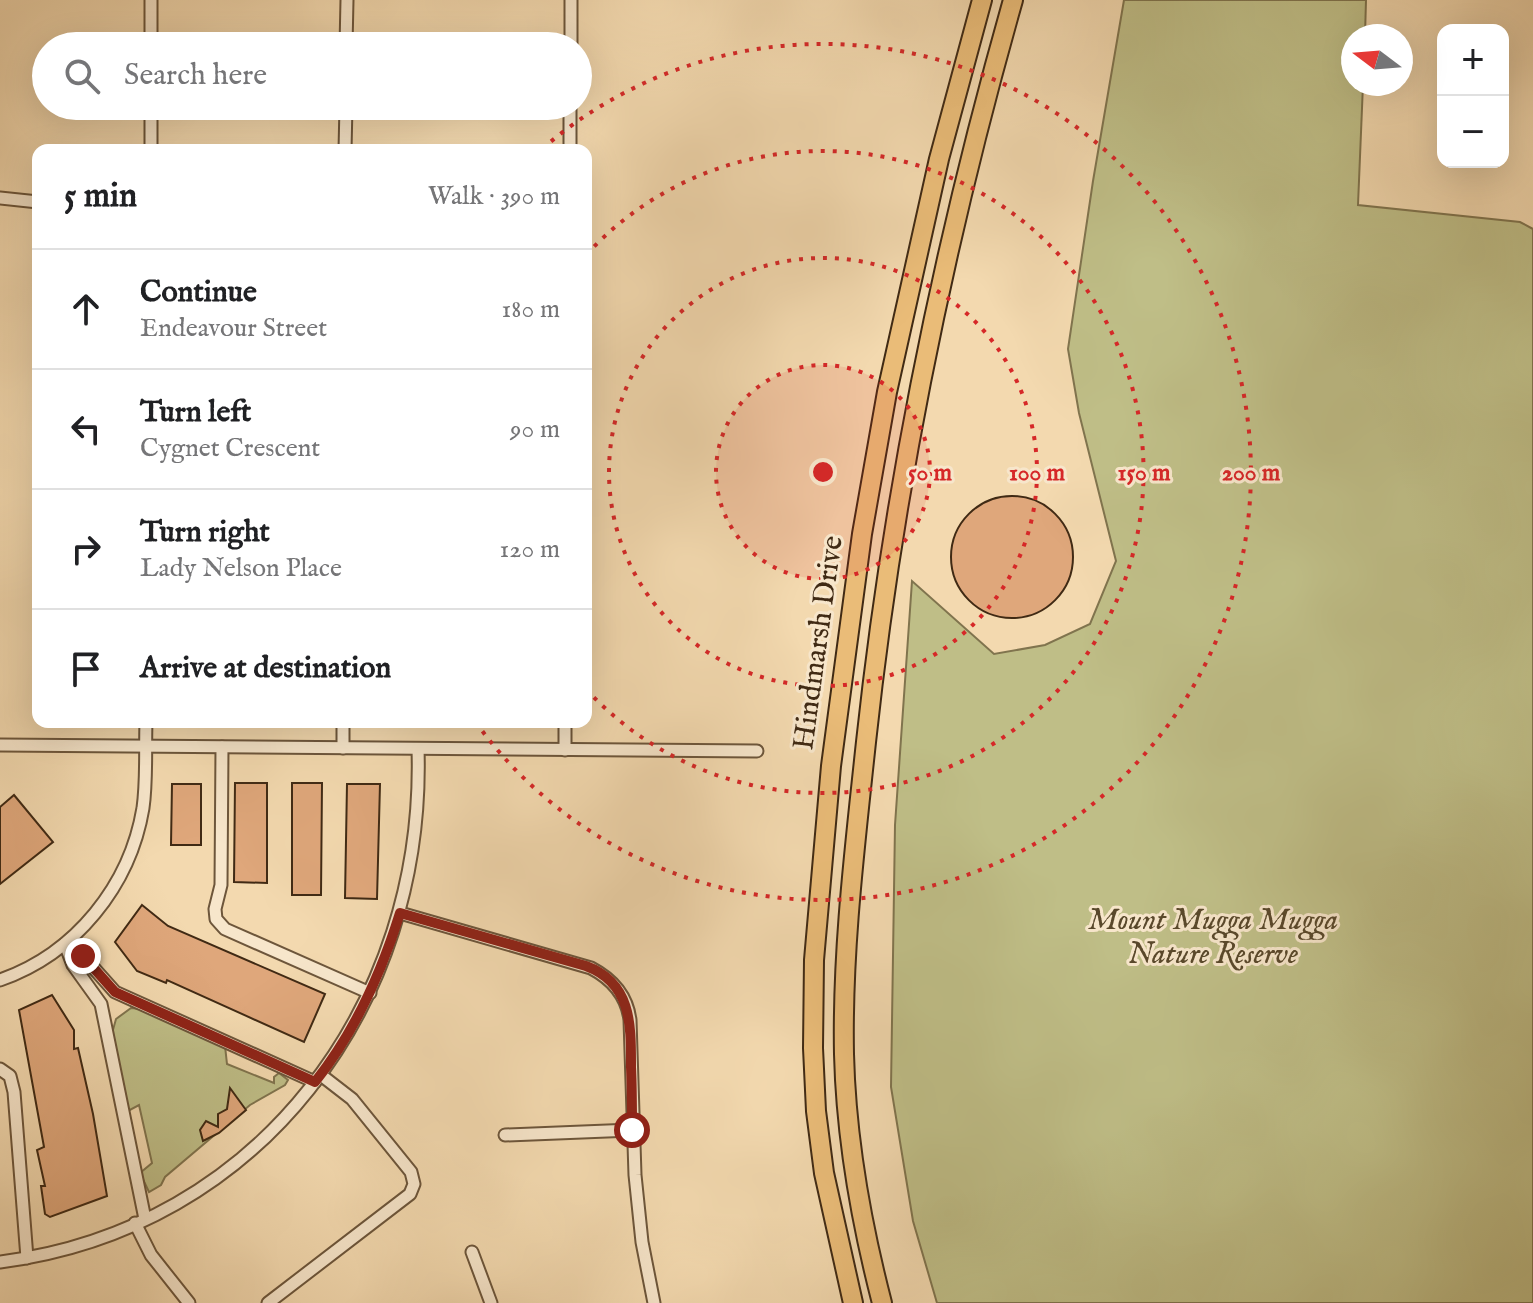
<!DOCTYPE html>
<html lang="en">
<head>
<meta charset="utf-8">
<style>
	body { margin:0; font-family:"IM FELL English",serif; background:#f2f2f2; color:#202124 }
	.controls { position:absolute; right:24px; top:24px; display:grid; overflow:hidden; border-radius:16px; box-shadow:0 8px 32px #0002 }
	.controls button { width:72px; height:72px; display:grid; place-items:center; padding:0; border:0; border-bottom:2px solid #e0e0e0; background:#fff; color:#202124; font:40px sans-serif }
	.compass { position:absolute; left:1341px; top:24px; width:72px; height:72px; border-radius:50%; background:#fff; box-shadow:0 8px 32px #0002; rotate:286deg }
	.stop { position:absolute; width:24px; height:24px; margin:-18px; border:6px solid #8f2418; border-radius:50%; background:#fff }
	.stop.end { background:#8f2418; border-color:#fff; box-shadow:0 2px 8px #0008 }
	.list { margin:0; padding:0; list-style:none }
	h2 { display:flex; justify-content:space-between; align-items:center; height:104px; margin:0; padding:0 32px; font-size:34px }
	h2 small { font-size:26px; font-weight:400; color:#757577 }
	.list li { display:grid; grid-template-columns:52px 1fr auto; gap:24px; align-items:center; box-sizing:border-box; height:120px; padding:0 32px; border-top:2px solid #e0e0e0 }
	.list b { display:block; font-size:30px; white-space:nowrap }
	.list p { margin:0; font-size:26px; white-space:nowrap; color:#757577 }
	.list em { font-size:26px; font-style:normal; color:#757577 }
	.icon { flex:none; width:44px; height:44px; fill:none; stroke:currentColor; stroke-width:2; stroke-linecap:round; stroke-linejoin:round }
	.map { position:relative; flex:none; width:1533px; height:1303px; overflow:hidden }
	.search { position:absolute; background:#fff; box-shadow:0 8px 32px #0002; left:32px; top:32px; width:560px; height:88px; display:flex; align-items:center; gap:20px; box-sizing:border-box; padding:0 28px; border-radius:44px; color:#757577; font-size:30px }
	.panel { position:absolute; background:#fff; box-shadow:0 8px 32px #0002; left:32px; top:144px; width:560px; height:584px; border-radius:16px }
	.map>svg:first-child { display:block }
	.green { fill:#bfbe87; stroke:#80744e; stroke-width:2 }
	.building { fill:#dfa77b; stroke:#402a14; stroke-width:2 }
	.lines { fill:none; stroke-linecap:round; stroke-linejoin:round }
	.street-casing { stroke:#6d563b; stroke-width:15 }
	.primary-casing { stroke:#402a14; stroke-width:22 }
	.street { stroke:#f7e6cb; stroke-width:11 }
	.primary { stroke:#eabc78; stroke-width:18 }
	.route { stroke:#8f2418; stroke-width:10 }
	.ring { fill:none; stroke:#d62828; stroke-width:4; stroke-dasharray:4 8 }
	.labels { text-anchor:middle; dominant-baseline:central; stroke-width:6; stroke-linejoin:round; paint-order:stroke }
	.street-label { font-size:30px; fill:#402a14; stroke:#f7e6cb }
	.park-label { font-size:30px; font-style:italic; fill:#59482b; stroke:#f7e6cb }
	.centre { fill:#d62828; stroke:#f7e6cb; stroke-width:4 }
	.ring-label { font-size:24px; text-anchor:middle; font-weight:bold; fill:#d62828; stroke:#f7e6cb; stroke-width:6; stroke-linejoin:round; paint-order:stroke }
</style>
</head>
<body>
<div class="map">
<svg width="1533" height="1303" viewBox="0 0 1533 1303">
	<rect width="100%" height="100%" fill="#f3d9af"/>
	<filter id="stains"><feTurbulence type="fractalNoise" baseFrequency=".0025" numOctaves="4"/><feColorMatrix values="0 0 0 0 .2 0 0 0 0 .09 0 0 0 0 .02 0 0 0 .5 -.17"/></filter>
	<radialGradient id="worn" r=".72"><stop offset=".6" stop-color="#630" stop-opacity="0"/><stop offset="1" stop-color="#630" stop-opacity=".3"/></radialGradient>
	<g class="green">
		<polygon points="1124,0 1366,0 1365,36 1353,36 1353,84 1363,84 1358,205 1520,222 1533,229 1533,1303 937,1303 913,1221 891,1087 895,825 912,581 994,654 1045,645 1090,624 1116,561 1079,413 1068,349 1093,181"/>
		<polygon points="131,1008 140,1009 225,1046 227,1064 274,1083 274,1077 279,1073 288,1080 285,1085 250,1105 165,1177 161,1185 149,1192 140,1173 152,1163 139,1105 128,1111 111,1037 116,1019"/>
	</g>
	<g class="building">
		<circle cx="1012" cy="557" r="61"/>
		<polygon points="235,783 267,783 267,883 234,882"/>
		<polygon points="292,783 322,783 321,895 292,895"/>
		<polygon points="172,784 201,784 201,845 171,845"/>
		<polygon points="347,784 380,784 377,899 345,898"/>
		<polygon points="14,795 53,842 0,884 0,807"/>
		<polygon points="142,905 168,926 325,994 304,1042 167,980 166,983 137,971 115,942"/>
		<polygon points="52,995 74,1030 74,1049 78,1048 93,1114 107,1196 50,1217 45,1214 41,1186 45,1186 37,1150 44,1147 19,1010"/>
		<polygon points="230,1088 246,1110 219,1133 203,1141 200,1130 206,1121 218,1127 218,1114 227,1109"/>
	</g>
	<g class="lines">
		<defs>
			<g id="street">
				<polyline points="151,0 151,46"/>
				<polyline points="346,46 347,0"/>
				<polyline points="571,46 571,0"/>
				<polyline points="151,106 151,150"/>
				<polyline points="345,150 346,106"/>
				<polyline points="570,150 570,106"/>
				<polyline points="0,198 38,202"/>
				<polyline points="0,745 757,751"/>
				<polyline points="222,747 221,885 215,909 216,919 225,929 370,993"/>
				<polyline points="343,748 343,722"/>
				<polyline points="565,750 565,722"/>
				<path d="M400,913l191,55c21,11 36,28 39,52l5,155 7,67 12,61"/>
				<polyline points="65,944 83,956 115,992 315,1082"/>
				<polyline points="65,944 73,965 101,1004 145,1219"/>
				<path d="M0,980c75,-26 130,-94 143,-172 4,-28 2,-58 3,-86"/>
				<polyline points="0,1069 10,1076 14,1092 27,1258"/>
				<polyline points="505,1135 632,1130"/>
				<polyline points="135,1223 151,1255 189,1303"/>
				<polyline points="472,1252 491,1303"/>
				<path d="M0,1262c260,-33 426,-258 418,-513"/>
				<polyline points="268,1303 410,1194 414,1184 411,1172 352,1099 321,1075"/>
			</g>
			<g id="primary">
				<polyline points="853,1303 824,1173 816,1111 813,1048 814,960 831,766 862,534 887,392 939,159 982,0"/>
				<path d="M882,1303c-21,-81 -36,-165 -38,-249 -2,-104 11,-208 22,-312 27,-251 78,-499 147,-742"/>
			</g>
		</defs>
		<use href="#street" class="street-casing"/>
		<use href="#primary" class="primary-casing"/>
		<use href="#street" class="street"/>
		<use href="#primary" class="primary"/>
	</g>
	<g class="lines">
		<path class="route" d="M83,956l32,36 200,90c40,-50 66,-108 85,-169l186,53c46,17 45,59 45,101 1,21 1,42 1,63"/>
	</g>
	<circle cx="823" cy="472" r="107" fill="#d62828" fill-opacity=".12"/>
	<g class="ring">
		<circle cx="823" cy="472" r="107"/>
		<circle cx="823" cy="472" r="214"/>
		<path d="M586 255A321 321 0 1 1 586 689"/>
		<path d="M542 149A428 428 0 1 1 477 724"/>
	</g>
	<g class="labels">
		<g class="street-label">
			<text transform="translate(819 643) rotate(-82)">Hindmarsh Drive</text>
		</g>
		<g class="park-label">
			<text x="1213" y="921">Mount Mugga Mugga<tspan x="1213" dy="34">Nature Reserve</tspan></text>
		</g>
	</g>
	<circle cx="823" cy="472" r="12" class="centre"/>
	<g class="ring-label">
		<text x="930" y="480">50 m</text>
		<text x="1037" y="480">100 m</text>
		<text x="1144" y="480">150 m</text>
		<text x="1251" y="480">200 m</text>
	</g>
	<rect width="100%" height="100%" filter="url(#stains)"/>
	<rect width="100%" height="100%" fill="url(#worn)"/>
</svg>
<div class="controls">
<button>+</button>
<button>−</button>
</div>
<svg class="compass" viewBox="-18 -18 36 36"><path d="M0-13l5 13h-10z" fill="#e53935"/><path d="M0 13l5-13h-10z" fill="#757577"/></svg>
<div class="stop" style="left:632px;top:1130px"></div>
<div class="stop end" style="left:83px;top:956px"></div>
<div class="search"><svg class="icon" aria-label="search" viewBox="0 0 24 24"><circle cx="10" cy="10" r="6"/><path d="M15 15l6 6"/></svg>Search here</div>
<section class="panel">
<h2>5 min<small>Walk · 390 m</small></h2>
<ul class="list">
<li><svg class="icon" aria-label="ahead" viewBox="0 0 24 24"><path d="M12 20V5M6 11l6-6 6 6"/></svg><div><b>Continue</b><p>Endeavour Street</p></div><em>180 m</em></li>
<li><svg class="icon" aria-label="left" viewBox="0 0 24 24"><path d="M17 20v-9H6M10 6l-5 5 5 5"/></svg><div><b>Turn left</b><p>Cygnet Crescent</p></div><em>90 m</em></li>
<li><svg class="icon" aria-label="right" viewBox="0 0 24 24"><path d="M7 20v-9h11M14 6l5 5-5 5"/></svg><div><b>Turn right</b><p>Lady Nelson Place</p></div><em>120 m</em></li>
<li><svg class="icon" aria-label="arrive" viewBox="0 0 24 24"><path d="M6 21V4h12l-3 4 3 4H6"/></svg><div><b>Arrive at destination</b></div></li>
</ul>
</section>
</div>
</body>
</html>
